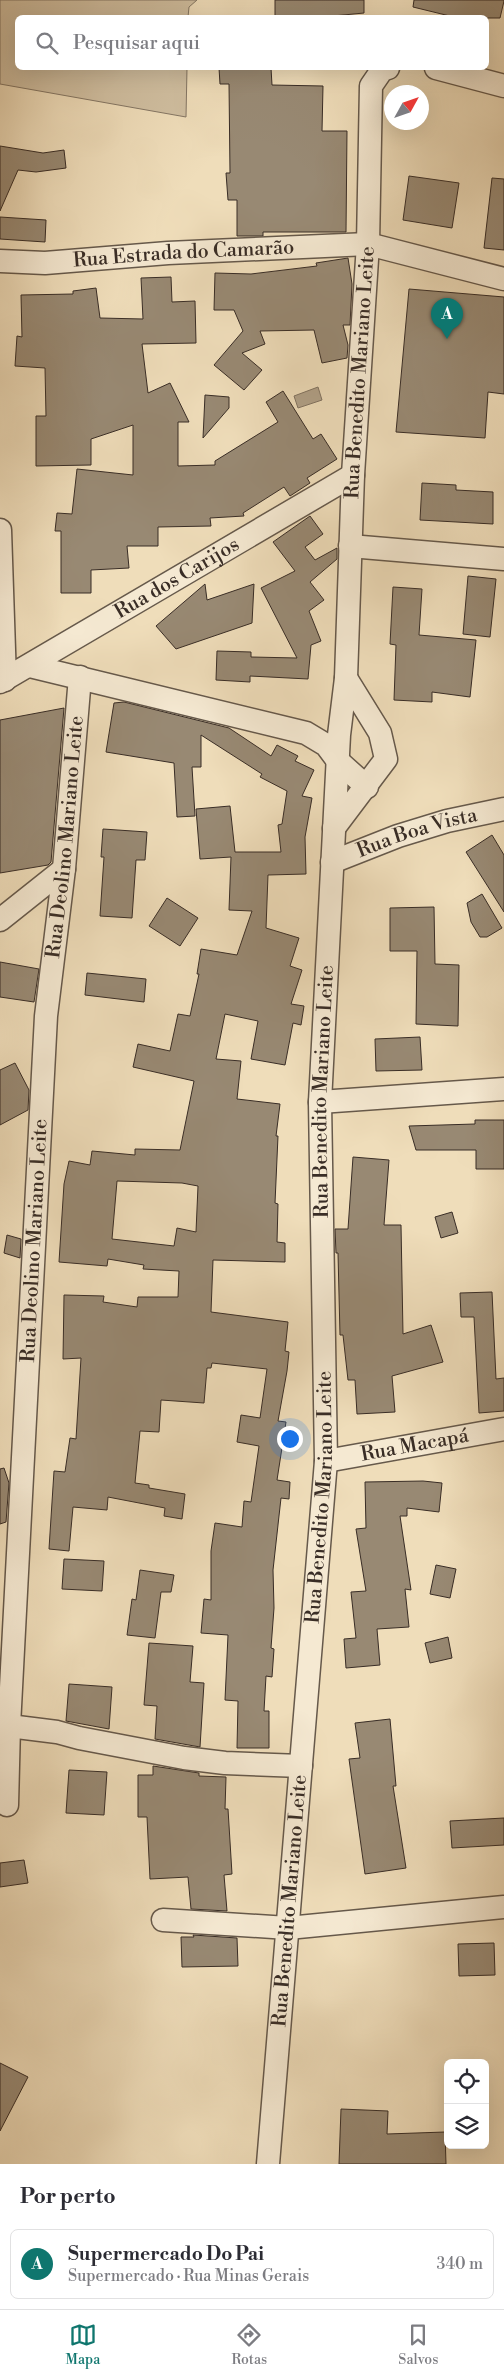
<!DOCTYPE html>
<html lang="pt">
<head>
<meta charset="utf-8">
<style>
	body { margin:0; font-family:"Libre Bodoni",serif; background:#f2f2f3; color:#2b2b33 }
	.controls { position:absolute; right:15px; bottom:15px; display:grid; overflow:hidden; border-radius:8px; box-shadow:0 5px 20px #0002 }
	.controls button { width:45px; height:45px; display:grid; place-items:center; padding:0; border:0; border-bottom:1px solid #e1e1e2; background:#fff; color:#2b2b33; font:25px sans-serif }
	.compass { position:absolute; left:384px; top:85px; width:45px; height:45px; border-radius:50%; background:#fff; box-shadow:0 5px 20px #0002; rotate:50deg }
	.you { position:absolute; left:289px; top:1438px; width:18px; height:18px; margin:-12px; border:4px solid #fff; border-radius:50%; background:#1a73e8; box-shadow:0 0 0 8px #1a73e833 }
	.badge { display:grid; place-items:center; width:32px; height:32px; border-radius:50%; background:#0f766e; color:#fff; font-size:16px; font-weight:700 }
	.pin { position:absolute; translate:-50% -41px; filter:drop-shadow(0 1px 2px #0008) }
	.pin::after { content:''; position:absolute; top:26px; width:18px; height:15px; background:inherit; clip-path:polygon(0 0,100% 0,50% 100%) }
	.list { margin:0; padding:0; list-style:none }
	h2 { display:flex; justify-content:space-between; align-items:center; height:65px; margin:0; padding:0 20px; font-size:21px }
	h2 small { font-size:16px; font-weight:400; color:#7c7c81 }
	.list li { display:grid; grid-template-columns:32px 1fr auto; gap:15px; align-items:center; box-sizing:border-box; height:70px; margin:0 10px 10px; padding:0 10px; border:1px solid #e1e1e2; border-radius:8px }
	.list b { display:block; font-size:19px; white-space:nowrap }
	.list p { margin:0; font-size:16px; white-space:nowrap; color:#7c7c81 }
	.list em { font-size:16px; font-style:normal; color:#7c7c81 }
	.icon { flex:none; width:28px; height:28px; fill:none; stroke:currentColor; stroke-width:2; stroke-linecap:round; stroke-linejoin:round }
	.map { position:relative; flex:none; width:504px; height:2164px; overflow:hidden }
	.search { position:absolute; background:#fff; box-shadow:0 5px 20px #0002; left:15px; right:15px; top:15px; height:55px; display:flex; align-items:center; gap:12px; box-sizing:border-box; padding:0 18px; border-radius:8px; color:#7c7c81; font-size:19px }
	.sheet { height:145px; background:#fff }
	nav { display:flex; justify-content:space-around; align-items:center; box-sizing:border-box; height:70px; border-top:1px solid #e1e1e2; background:#fff; font-size:14px; color:#7c7c81 }
	nav a { display:grid; justify-items:center; gap:2px }
	nav .on { color:#0f766e }
	.map>svg:first-child { display:block }
	.green { fill:#d0bfa1; stroke:#847664 }
	.water { fill:#b1a188; stroke:#817361 }
	.building { fill:#988973; stroke:#392d26; fill-rule:evenodd }
	.lines { fill:none; stroke-linecap:round; stroke-linejoin:round }
	.minor-casing { stroke:#66594b; stroke-width:25 }
	.minor { stroke:#f5e9d2; stroke-width:22 }
	.labels { text-anchor:middle; dominant-baseline:central; stroke-width:4; stroke-linejoin:round; paint-order:stroke }
	.street-label { font-size:20px; fill:#392d26; stroke:#f5e9d2 }
</style>
</head>
<body>
<div class="map">
<svg width="504" height="2164" viewBox="0 0 504 2164">
	<rect width="100%" height="100%" fill="#efddba"/>
	<filter id="stains"><feTurbulence type="fractalNoise" baseFrequency=".004" numOctaves="4"/><feColorMatrix values="0 0 0 0 .2 0 0 0 0 .09 0 0 0 0 .02 0 0 0 .5 -.17"/></filter>
	<radialGradient id="worn" r=".72"><stop offset=".6" stop-color="#630" stop-opacity="0"/><stop offset="1" stop-color="#630" stop-opacity=".3"/></radialGradient>
	<polygon class="green" points="0,0 197,0 189,7 188,17 18,18 18,68 187,68 186,117 0,84"/>
	<polygon class="water" points="318,387 322,400 298,408 294,396"/>
	<g class="building">
		<polygon points="275,0 364,0 364,13 312,18 275,18"/>
		<polygon points="414,0 504,0 504,1 500,18 458,18 413,7"/>
		<polygon points="219,68 271,68 272,85 323,86 322,131 347,131 346,232 263,232 263,236 237,236 237,200 228,200 226,173 230,173 229,84 220,84"/>
		<polygon points="0,146 43,153 64,150 66,168 36,172 18,170 0,211"/>
		<polygon points="409,176 459,183 452,228 403,220"/>
		<polygon points="492,178 504,179 504,250 484,248"/>
		<polygon points="0,217 46,220 45,242 0,239"/>
		<polygon points="348,258 352,284 350,325 343,325 348,345 347,358 322,363 314,330 260,331 265,344 242,353 262,370 244,390 214,365 243,331 234,310 214,310 215,273 251,274 317,266 316,263"/>
		<polygon points="171,277 172,302 195,301 196,343 142,344 148,393 170,383 189,422 178,422 178,466 215,465 215,461 278,422 266,402 283,391 313,439 321,434 337,459 307,478 310,483 290,496 284,487 243,513 244,516 210,518 211,526 158,527 158,546 127,546 129,568 91,570 91,593 61,593 61,531 55,531 57,513 72,514 77,469 133,475 133,425 91,439 91,465 36,466 36,416 46,416 45,368 15,366 17,336 22,337 21,295 73,294 73,291 96,288 100,318 143,319 141,278"/>
		<polygon points="409,289 504,297 504,394 488,392 485,438 396,432"/>
		<polygon points="205,395 229,397 229,408 203,438"/>
		<polygon points="422,483 456,485 456,490 493,492 493,524 420,520"/>
		<polygon points="310,516 323,534 305,547 315,560 337,548 337,559 310,582 324,600 309,611 321,641 311,645 308,679 250,676 250,682 216,680 217,651 251,652 251,657 297,658 261,588 295,571 273,542"/>
		<polygon points="468,576 496,579 490,637 463,634"/>
		<polygon points="205,584 207,600 254,584 252,623 176,649 156,626"/>
		<polygon points="393,587 422,589 419,635 476,640 470,697 432,692 432,702 394,700 396,645 390,644"/>
		<path d="M124,702l105,26 42,28 6,-11 21,11 -3,5 19,9 -12,26 10,2 -7,39 1,37 -38,1 -2,53 33,10 -9,28 12,4 -11,34 13,2 -3,19 -8,-2 -8,42 -34,-6 7,-38 -33,-7 -9,45 25,2 -4,38 43,5 -4,32h2l-3,67 3,1 -1,38 8,1v19l-72,-2 -2,52 77,10 -3,29 4,1 -2,19 -9,50 8,1 -9,58 13,2 -1,17 -8,-1 -8,72 1,38 -3,40 3,1 -2,28 -6,-1 -2,35h5v37h-32l1,-47 -13,-1 3,-65 -27,-2 3,-34 7,1v-49l4,-28 27,4 2,-26 7,1 8,-56 -22,-4 4,-27 19,3 7,-49 -55,-6 -1,5h-4l-3,35 -43,-3 -2,32 -19,-1 -5,52 14,2v3l36,6 -3,25 -18,-3 1,-8 -57,-11 -1,13 -34,-3 -4,44 -20,-2 5,-78 11,1 5,-34 6,1 5,-81 -18,1 1,-64 40,1 -1,6 34,5 1,-10h40l1,-26 -36,-2 1,-4 -36,-6 -1,7 -48,-4 5,-78 5,-23 21,4 2,-14 43,4v-6l45,1 14,-69 -61,-14 5,-23 32,7 8,-37 12,2 9,-42h-2l4,-25 36,6 15,-44 -23,-1 2,-53 -31,2 -4,-50 34,-3 5,46h46l-3,-27 4,-1 5,-33 -27,-14 2,-3 -61,-39v32h-9l3,49 -18,1 -3,-54 -68,-11 8,-49zM117,1181l65,2 16,3 -2,46 -19,-4 -3,18 -62,-7z"/>
		<polygon points="64,708 51,862 48,865 0,873 0,720"/>
		<polygon points="103,829 147,832 145,860 136,860 132,918 100,916 104,857 101,857"/>
		<polygon points="492,835 504,855 504,912 466,852"/>
		<polygon points="482,894 502,928 487,937 480,937 471,922 467,903"/>
		<polygon points="167,898 198,918 180,946 149,926"/>
		<polygon points="434,907 435,964 459,965 458,1026 416,1024 417,951 390,951 390,908"/>
		<polygon points="0,962 39,969 34,1002 0,997"/>
		<polygon points="87,973 146,979 144,1002 85,995"/>
		<polygon points="420,1037 422,1070 376,1071 375,1039"/>
		<polygon points="15,1063 29,1090 28,1110 0,1125 0,1070"/>
		<polygon points="475,1120 504,1120 504,1169 476,1169 476,1150 416,1150 409,1126 475,1124"/>
		<polygon points="353,1157 389,1160 384,1225 401,1225 403,1334 431,1325 443,1362 392,1376 395,1412 357,1414 355,1380 348,1380 343,1335 340,1335 338,1253 336,1253 335,1229 348,1229"/>
		<polygon points="452,1212 458,1233 441,1238 435,1217"/>
		<polygon points="7,1235 21,1239 20,1258 4,1253"/>
		<polygon points="492,1292 496,1379 504,1378 504,1411 479,1413 474,1317 461,1317 460,1293"/>
		<polygon points="4,1468 9,1483 6,1522 0,1524 0,1469"/>
		<polygon points="423,1481 442,1483 439,1512 407,1508 407,1516 400,1516 411,1590 405,1589 409,1627 377,1629 380,1665 346,1668 344,1639 356,1638 351,1592 366,1591 356,1529 366,1528 365,1482"/>
		<polygon points="64,1559 104,1561 102,1591 62,1589"/>
		<polygon points="436,1565 456,1569 450,1598 430,1594"/>
		<polygon points="140,1570 174,1575 171,1592 161,1592 155,1638 127,1635 132,1599 136,1600"/>
		<polygon points="448,1637 452,1658 430,1663 425,1643"/>
		<polygon points="149,1643 193,1646 190,1682 204,1683 200,1747 155,1739 157,1706 144,1705"/>
		<polygon points="69,1684 112,1687 109,1729 66,1721"/>
		<polygon points="390,1719 396,1786 393,1786 406,1868 365,1874 349,1759 360,1758 355,1723"/>
		<polygon points="153,1766 199,1773 199,1776 226,1777 225,1809 228,1809 232,1874 224,1875 227,1911 191,1909 188,1877 150,1879 147,1817 138,1817 138,1775 153,1775"/>
		<polygon points="69,1770 107,1772 104,1815 66,1813"/>
		<polygon points="504,1818 504,1845 452,1848 450,1821"/>
		<polygon points="24,1860 28,1883 0,1887 0,1863"/>
		<polygon points="193,1935 237,1938 238,1966 182,1967 181,1937 194,1937"/>
		<polygon points="494,1943 495,1975 459,1976 458,1944"/>
		<polygon points="0,2063 28,2077 0,2131"/>
		<polygon points="341,2109 388,2111 387,2134 445,2132 446,2164 339,2164"/>
	</g>
	<g class="lines">
		<defs>
			<g id="minor">
				<polyline points="436,68 504,86"/>
				<path id="s1" d="M0,261l45,2 123,-10 200,-9 136,35"/>
				<polyline points="0,530 5,680"/>
				<polyline points="350,546 504,559"/>
				<polyline points="30,666 306,733 326,745 338,761 367,787"/>
				<path id="s2" d="M0,682l353,-207"/>
				<polyline points="334,828 386,759 380,733 346,678"/>
				<path id="s3" d="M332,862l66,-26 49,-15 57,-12"/>
				<polyline points="0,920 64,869"/>
				<polyline points="320,1102 504,1089"/>
				<path id="s4" d="M326,1461l178,-32"/>
				<polyline points="9,1726 57,1732 79,1738 184,1758 225,1763 301,1766"/>
				<path id="s5" d="M7,1805l2,-79 37,-710 18,-147 16,-192"/>
				<polyline points="163,1920 288,1928 504,1907"/>
				<path id="s6" d="M268,2164l58,-703 -6,-359 19,-367 7,-57 7,-203 15,-231 3,-158 11,-16 6,-2"/>
			</g>
		</defs>
		<use href="#minor" class="minor-casing"/>
		<use href="#minor" class="minor"/>
	</g>
	<g class="labels">
		<g class="street-label">
			<text stroke="none"><textPath href="#s1" startOffset="184">Rua Estrada do Camarão</textPath></text>
			<text stroke="none"><textPath href="#s6" startOffset="1795">Rua Benedito Mariano Leite</textPath></text>
			<text stroke="none"><textPath href="#s2" startOffset="205">Rua dos Carijos</textPath></text>
			<text stroke="none"><textPath href="#s3" startOffset="90">Rua Boa Vista</textPath></text>
			<text stroke="none"><textPath href="#s5" startOffset="970">Rua Deolino Mariano Leite</textPath></text>
			<text stroke="none"><textPath href="#s6" startOffset="1075">Rua Benedito Mariano Leite</textPath></text>
			<text stroke="none"><textPath href="#s5" startOffset="565">Rua Deolino Mariano Leite</textPath></text>
			<text stroke="none"><textPath href="#s4" startOffset="90">Rua Macapá</textPath></text>
			<text stroke="none"><textPath href="#s6" startOffset="669">Rua Benedito Mariano Leite</textPath></text>
			<text stroke="none"><textPath href="#s6" startOffset="264">Rua Benedito Mariano Leite</textPath></text>
		</g>
	</g>
	<rect width="100%" height="100%" filter="url(#stains)"/>
	<rect width="100%" height="100%" fill="url(#worn)"/>
</svg>
<div class="controls">
<button><svg class="icon" aria-label="locate" viewBox="0 0 24 24"><circle cx="12" cy="12" r="6"/><path d="M12 2v4M12 18v4M2 12h4M18 12h4"/></svg></button>
<button><svg class="icon" aria-label="layers" viewBox="0 0 24 24"><path d="M12 4l9 5-9 5-9-5zM3 14l9 5 9-5"/></svg></button>
</div>
<svg class="compass" viewBox="-18 -18 36 36"><path d="M0-13l5 13h-10z" fill="#e53935"/><path d="M0 13l5-13h-10z" fill="#7c7c81"/></svg>
<div class="you"></div>
<div class="pin badge" style="left:447px;top:339px">A</div>
<div class="search"><svg class="icon" aria-label="search" viewBox="0 0 24 24"><circle cx="10" cy="10" r="6"/><path d="M15 15l6 6"/></svg>Pesquisar aqui</div>
</div>
<section class="sheet">
<h2>Por perto<small></small></h2>
<ul class="list">
<li><span class="badge">A</span><div><b>Supermercado Do Pai</b><p>Supermercado · Rua Minas Gerais</p></div><em>340 m</em></li>
</ul>
</section>
<nav>
<a class="on"><svg class="icon" aria-label="map" viewBox="0 0 24 24"><path d="M3 6l6-2 6 2 6-2v14l-6 2-6-2-6 2zM9 4v14M15 6v14"/></svg>Mapa</a>
<a><svg class="icon" aria-label="directions" viewBox="0 0 24 24"><path d="M12 3l9 9-9 9-9-9zM9 14v-3h6M13 9l2 2-2 2"/></svg>Rotas</a>
<a><svg class="icon" aria-label="saved" viewBox="0 0 24 24"><path d="M7 4h10v16l-5-4-5 4z"/></svg>Salvos</a>
</nav>
</body>
</html>
